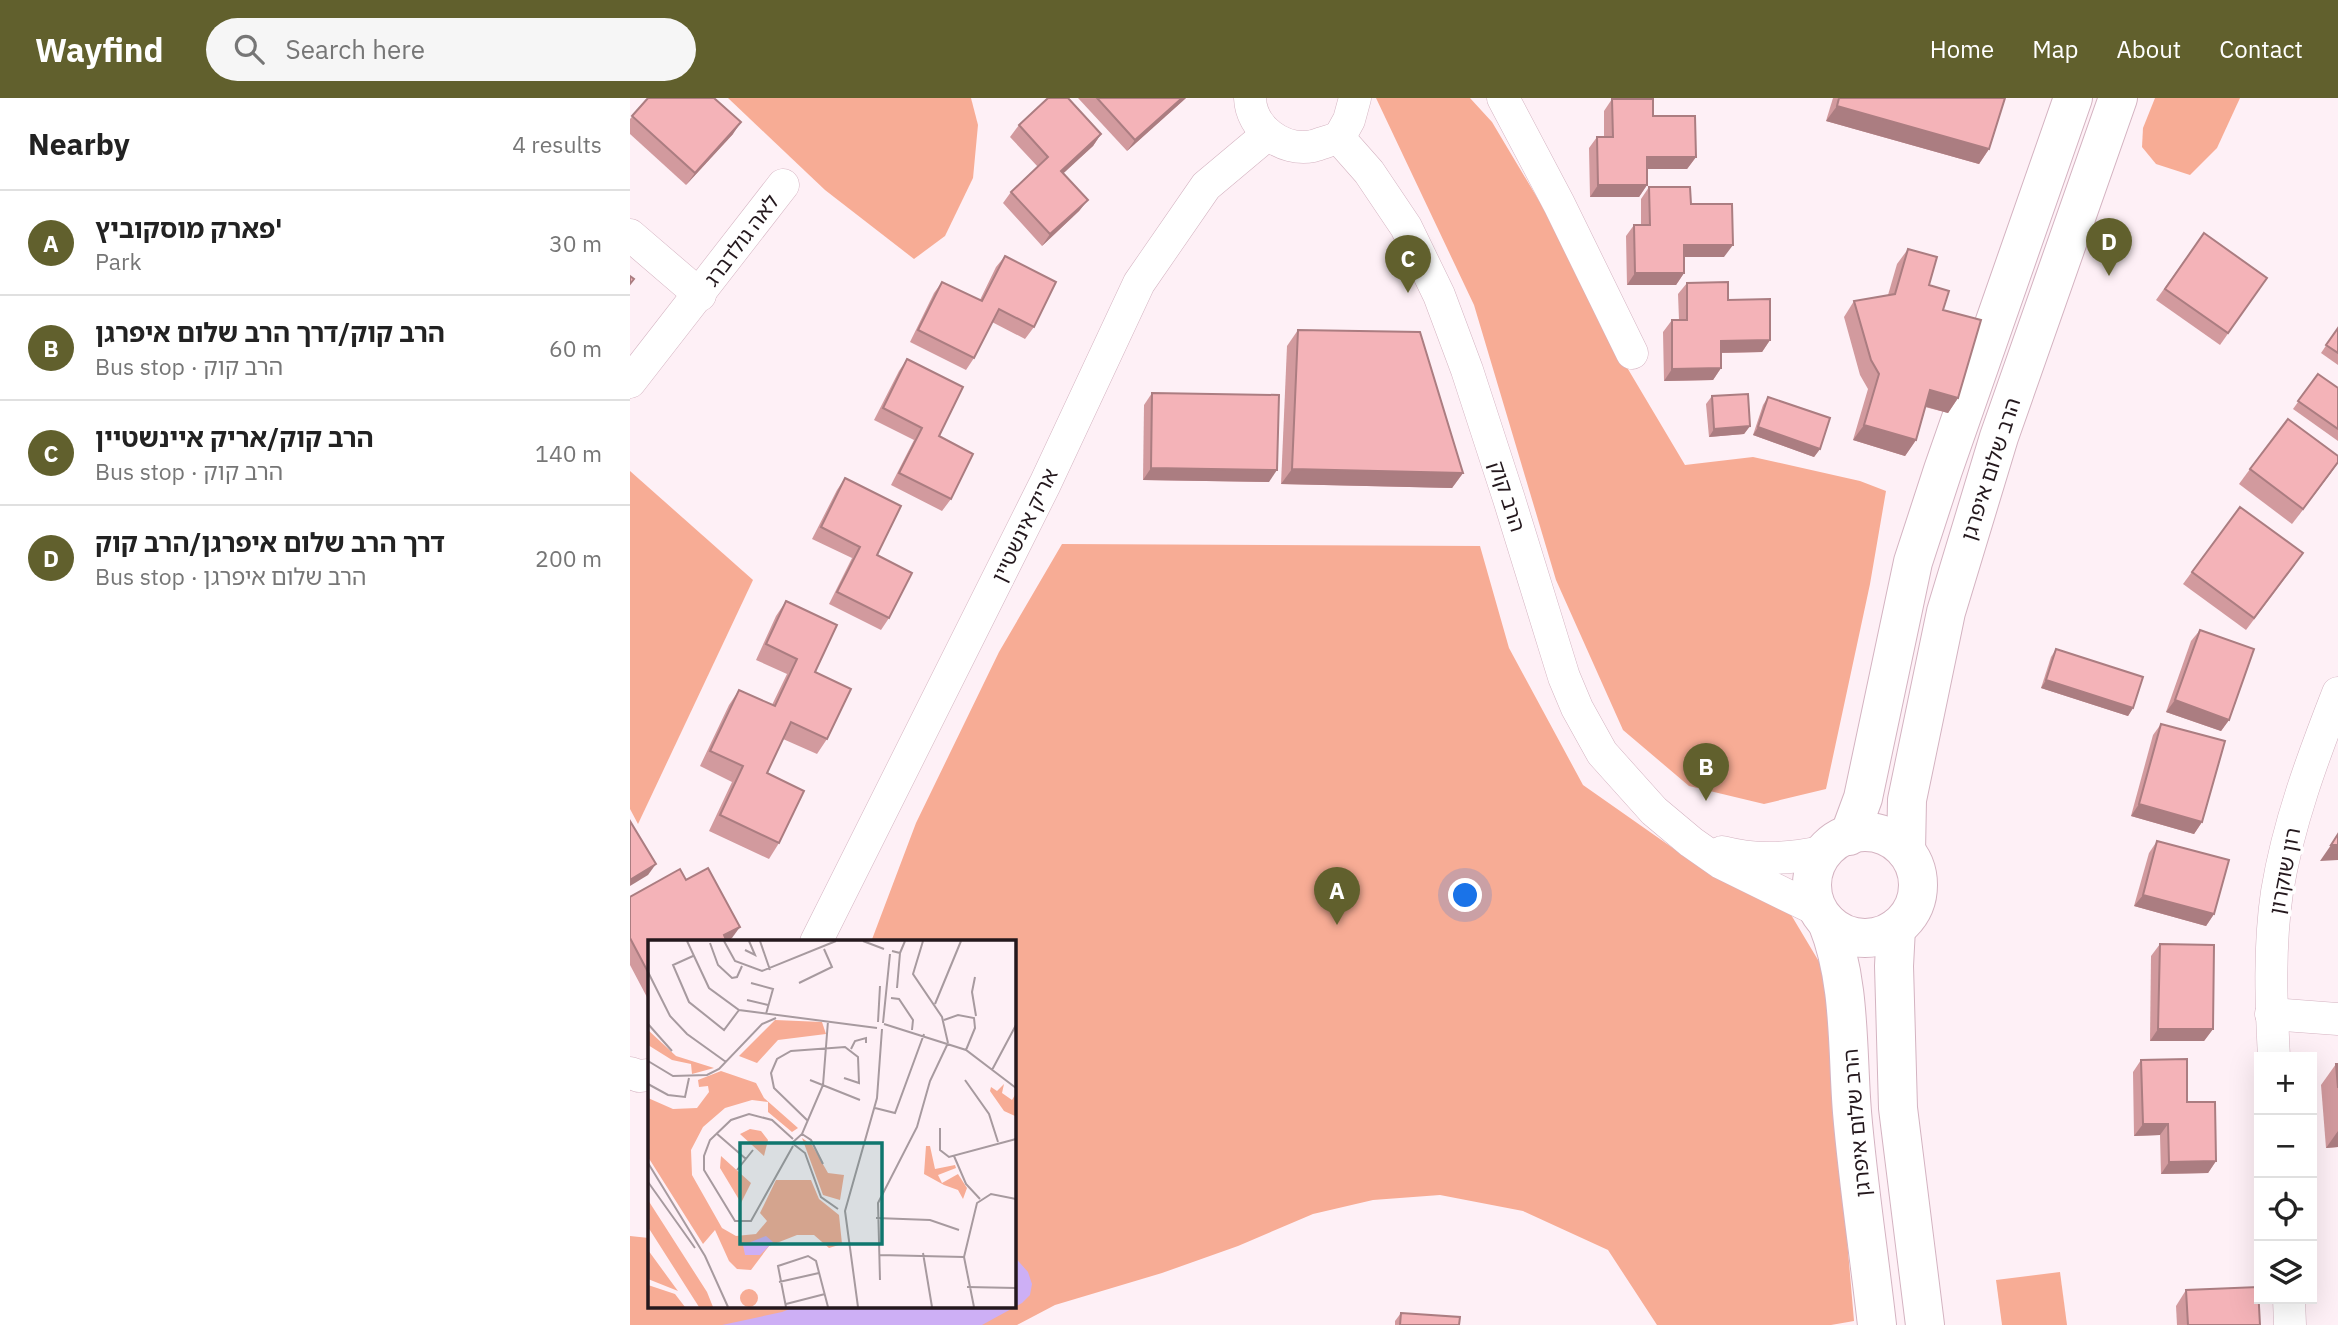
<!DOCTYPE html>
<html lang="en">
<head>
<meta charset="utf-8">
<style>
	body { margin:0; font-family:"IBM Plex Sans","Noto Sans Hebrew",sans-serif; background:#f6f6f6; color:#222 }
	.controls { position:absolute; right:21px; bottom:21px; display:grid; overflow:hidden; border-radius:0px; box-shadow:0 7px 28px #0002 }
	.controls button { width:63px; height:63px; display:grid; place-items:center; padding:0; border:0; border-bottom:2px solid #e0e0e0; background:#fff; color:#222; font:35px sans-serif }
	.you { position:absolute; left:836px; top:798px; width:24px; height:24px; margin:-18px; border:5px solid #fff; border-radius:50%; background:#1a73e8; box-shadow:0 0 0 10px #1a73e833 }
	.badge { display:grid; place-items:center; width:46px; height:46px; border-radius:50%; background:#61602d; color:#fff; font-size:23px; font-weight:700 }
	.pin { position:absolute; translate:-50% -58px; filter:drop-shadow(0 2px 4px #0008) }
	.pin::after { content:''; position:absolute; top:37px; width:24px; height:21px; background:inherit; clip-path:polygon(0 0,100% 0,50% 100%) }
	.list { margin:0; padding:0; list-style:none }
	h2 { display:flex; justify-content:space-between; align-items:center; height:91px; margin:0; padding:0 28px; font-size:30px }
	h2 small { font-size:23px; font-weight:400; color:#767676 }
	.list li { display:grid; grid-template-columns:46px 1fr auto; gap:21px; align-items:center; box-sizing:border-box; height:105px; padding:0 28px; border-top:2px solid #e0e0e0 }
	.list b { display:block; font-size:26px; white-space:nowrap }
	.list p { margin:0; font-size:23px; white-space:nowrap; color:#767676 }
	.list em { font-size:23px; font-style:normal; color:#767676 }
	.icon { flex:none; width:38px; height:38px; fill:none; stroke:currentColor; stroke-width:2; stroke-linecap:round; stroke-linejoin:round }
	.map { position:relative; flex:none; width:1708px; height:1227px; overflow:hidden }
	header { display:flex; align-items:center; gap:42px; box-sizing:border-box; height:98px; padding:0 35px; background:#61602d; color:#fff }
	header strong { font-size:33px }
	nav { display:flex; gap:38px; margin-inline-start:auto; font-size:24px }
	.search { width:490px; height:63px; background:#f6f6f6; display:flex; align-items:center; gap:18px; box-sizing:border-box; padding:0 24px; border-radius:38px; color:#767676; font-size:26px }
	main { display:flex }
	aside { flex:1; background:#fff }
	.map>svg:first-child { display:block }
	.green { fill:#f7ac95 }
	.water { fill:#cdaff5 }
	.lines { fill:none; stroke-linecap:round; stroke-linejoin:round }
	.minor-casing { stroke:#d4b3c1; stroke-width:33 }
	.secondary-casing { stroke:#d4b3c1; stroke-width:40 }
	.minor { stroke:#fff; stroke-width:32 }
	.secondary { stroke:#fff; stroke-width:38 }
	.wall { fill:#d29a9e }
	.shaded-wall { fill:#ab7d81 }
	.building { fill:#f4b3b8; stroke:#ab7d81; stroke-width:2 }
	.labels { text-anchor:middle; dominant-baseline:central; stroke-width:7; stroke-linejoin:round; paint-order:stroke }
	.street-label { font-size:21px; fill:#24181d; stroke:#fff }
	.inset-road { fill:none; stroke:#a79a9f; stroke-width:2 }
	.view { fill:#0f766e; fill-opacity:0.15; stroke:#0f766e; stroke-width:3.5 }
	.inset-edge { fill:none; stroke:#24181d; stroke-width:3.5 }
</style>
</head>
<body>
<header>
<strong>Wayfind</strong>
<div class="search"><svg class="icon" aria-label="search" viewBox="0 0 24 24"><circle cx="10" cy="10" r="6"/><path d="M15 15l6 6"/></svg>Search here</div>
<nav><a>Home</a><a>Map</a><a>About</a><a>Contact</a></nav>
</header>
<main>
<aside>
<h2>Nearby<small>4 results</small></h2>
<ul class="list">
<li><span class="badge">A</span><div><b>פארק מוסקוביץ'</b><p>Park</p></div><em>30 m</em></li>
<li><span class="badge">B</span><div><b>הרב קוק/דרך הרב שלום איפרגן</b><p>Bus stop · הרב קוק</p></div><em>60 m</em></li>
<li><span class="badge">C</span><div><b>הרב קוק/אריק איינשטיין</b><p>Bus stop · הרב קוק</p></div><em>140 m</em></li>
<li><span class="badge">D</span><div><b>דרך הרב שלום איפרגן/הרב קוק</b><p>Bus stop · הרב שלום איפרגן</p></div><em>200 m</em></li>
</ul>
</aside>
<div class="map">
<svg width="1708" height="1227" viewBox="0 0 1708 1227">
	<rect width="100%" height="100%" fill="#fef0f6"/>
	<g class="green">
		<polygon points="98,0 341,0 348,27 343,80 315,138 284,161 195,92"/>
		<polygon points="746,0 840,0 862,24 911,106 992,261 1055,367 1123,359 1230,383 1256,393 1240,486 1196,691 1134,706 1059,688 993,632 926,482 844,207"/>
		<polygon points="1525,0 1610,0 1587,50 1560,77 1526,66 1512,49 1513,30"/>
		<polygon points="0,373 123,482 8,726 0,711"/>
		<polygon points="432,446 850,448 879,550 953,687 1067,767 1157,810 1194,872 1224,1223 1201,1227 1027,1227 978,1152 893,1113 810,1097 743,1102 683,1116 608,1148 532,1175 425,1207 387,1227 0,1227 0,1138 19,1140 19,1208 383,1208 383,844 241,844 286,725 369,554"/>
		<polygon points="1430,1174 1437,1227 1372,1227 1366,1182"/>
	</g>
	<polygon class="water" points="383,1157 398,1174 402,1186 400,1197 392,1205 352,1227 92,1227 152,1214 167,1208 383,1208"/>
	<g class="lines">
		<defs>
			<g id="minor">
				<path d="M620,0c1,30 32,54 63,48 8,-2 17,-6 26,-8"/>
				<polyline points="873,0 929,106 1002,255"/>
				<polyline points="709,40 739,74 776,129 809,197 837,272 879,401 934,579 947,610 972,655 1024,713 1061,744 1091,765 1187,812"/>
				<polyline points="709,40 719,22 725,0"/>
				<polyline points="0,137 70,197"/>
				<polyline points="0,284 153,87"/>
				<path d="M1092,754c35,9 65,7 100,0"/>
				<polyline points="186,844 415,386 509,185 576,88 638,36"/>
				<polyline points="1641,916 1708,921"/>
				<path d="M1644,959c-3,-55 -5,-111 3,-165 11,-68 36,-135 61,-199"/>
				<polyline points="0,975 9,978 19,977"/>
				<polyline points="1659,1201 1660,1227"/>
			</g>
			<g id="secondary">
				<circle cx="1235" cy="787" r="53"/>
				<polyline points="1219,738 1233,700 1283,464 1313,372 1443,0"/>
				<polyline points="1276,753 1277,702 1316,514 1369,339 1488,0"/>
				<path d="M1197,824c24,59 20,128 25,190 6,71 17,142 25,213"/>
				<polyline points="1266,830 1264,868 1268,1010 1295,1227"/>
			</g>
		</defs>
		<use href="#minor" class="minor-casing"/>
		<use href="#secondary" class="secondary-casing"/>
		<use href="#minor" class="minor"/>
		<use href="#secondary" class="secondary"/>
	</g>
	<g class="wall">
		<polygon points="18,0 103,36 56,87 0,36 0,21"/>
		<polygon points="448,0 556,0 497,53"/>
		<polygon points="1203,0 1375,0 1359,51 1349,66 1196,23"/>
		<polygon points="982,1 1023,18 1066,59 1057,71 1017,71 1017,87 1009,99 960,99 959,50 967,39 974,39 974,13"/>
		<polygon points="389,27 471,36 463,48 433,75 458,102 449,113 412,148 373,105 381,94 408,69 380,39"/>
		<polygon points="1019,89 1061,106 1094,159 1054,159 1054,175 1046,187 997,187 996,138 1004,127 1011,127 1011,101"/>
		<polygon points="1574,135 1637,180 1590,247 1526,202"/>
		<polygon points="1278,151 1313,212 1328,300 1318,315 1295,309 1286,342 1275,358 1223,342 1238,291 1230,277 1214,219 1224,203 1258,197 1267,166"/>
		<polygon points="375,158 404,229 395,241 362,224 344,260 336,272 280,244 304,195 312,184 350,202 366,169"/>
		<polygon points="1057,185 1098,202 1140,242 1132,254 1091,255 1091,270 1083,282 1034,283 1033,234 1042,222 1049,222 1048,196"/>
		<polygon points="1708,230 1708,267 1691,255"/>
		<polygon points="668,232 833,375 822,390 651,386 657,248"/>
		<polygon points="277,261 309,338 321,401 312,413 261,387 284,342 244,322 269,273"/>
		<polygon points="1688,276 1708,290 1708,343 1663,311"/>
		<polygon points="522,295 639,384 513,382 514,307"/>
		<polygon points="1082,298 1120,328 1114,336 1079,339 1076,306"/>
		<polygon points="1138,299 1190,351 1184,359 1123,337 1133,307"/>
		<polygon points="1708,365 1662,426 1609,386 1620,371"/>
		<polygon points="215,380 247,457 259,520 251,532 199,506 222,460 182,441 207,392"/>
		<polygon points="1610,409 1665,467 1616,532 1553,486"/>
		<polygon points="156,503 185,574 197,641 187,656 153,641 137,675 149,745 139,761 79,733 102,684 70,668 99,607 109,592 142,607 157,576 126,562 146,518"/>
		<polygon points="1570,532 1599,622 1591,633 1536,614 1561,543"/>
		<polygon points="1426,551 1503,610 1498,618 1411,590 1421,559"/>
		<polygon points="1531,626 1572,724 1564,736 1501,718 1523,637"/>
		<polygon points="1527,743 1584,816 1576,828 1504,808 1519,755"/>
		<polygon points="0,799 102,840 19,844 19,903 0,867"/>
		<polygon points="1530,846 1583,931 1574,943 1520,943 1521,858"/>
		<polygon points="1511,962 1557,1004 1586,1063 1578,1075 1531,1076 1530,1037 1504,1038 1503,974"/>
		<polygon points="1706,966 1708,966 1708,1049 1696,1050 1691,987"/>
		<polygon points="1556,1192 1630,1227 1547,1227 1546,1208"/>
		<polygon points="771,1215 829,1227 765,1227 765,1223"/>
	</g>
	<g class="shaded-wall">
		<polygon points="552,0 556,0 497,53 505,42"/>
		<polygon points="1207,8 1359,51 1349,66 1196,23"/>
		<polygon points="111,24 103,36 56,87 65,75"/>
		<polygon points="471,36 463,48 423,85 431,73"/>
		<polygon points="1017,59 1066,59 1057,71 1008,71"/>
		<polygon points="968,87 1017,87 1009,99 960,99"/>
		<polygon points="458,102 449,113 412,148 420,136"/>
		<polygon points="1054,147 1103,147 1094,159 1046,159"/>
		<polygon points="1005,175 1054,175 1046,187 997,187"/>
		<polygon points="1140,242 1132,254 1083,255 1091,243"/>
		<polygon points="1091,270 1083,282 1034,283 1042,271"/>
		<polygon points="1300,292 1328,300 1318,315 1290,307"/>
		<polygon points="1234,327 1286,342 1275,358 1223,342"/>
		<polygon points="1120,328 1114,336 1079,339 1084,331"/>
		<polygon points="1128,329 1190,351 1184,359 1123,337"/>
		<polygon points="1708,364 1700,376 1662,426 1673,411"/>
		<polygon points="521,370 647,372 639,384 513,382"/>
		<polygon points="662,371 833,375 822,390 651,386"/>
		<polygon points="1416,582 1503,610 1498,618 1411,590"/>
		<polygon points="1545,602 1599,622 1591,633 1536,614"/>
		<polygon points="1509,706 1572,724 1564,736 1501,718"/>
		<polygon points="1701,747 1708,747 1708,762 1690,763"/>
		<polygon points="26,766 18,777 0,788 0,782"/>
		<polygon points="1513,797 1584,816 1576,828 1504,808"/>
		<polygon points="110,829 102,840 96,844 94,837"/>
		<polygon points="1528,931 1583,931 1574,943 1520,943"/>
		<polygon points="1513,1026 1538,1026 1530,1037 1504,1038"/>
		<polygon points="1708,1033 1708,1049 1696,1050"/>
		<polygon points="1586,1063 1578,1075 1531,1076 1539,1064"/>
	</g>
	<g class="building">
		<polygon points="18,0 84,0 111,24 65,75 2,18"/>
		<polygon points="418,0 438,0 471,36 431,73 458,102 420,136 381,94 418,59 389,27"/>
		<polygon points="467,0 552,0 505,42"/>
		<polygon points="1209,0 1375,0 1359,51 1207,8"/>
		<polygon points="982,1 1023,1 1023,18 1065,18 1066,59 1017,59 1017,87 968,87 967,39 983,39"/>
		<polygon points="1019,89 1060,89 1061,106 1102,106 1103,147 1054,147 1054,175 1005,175 1004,127 1020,127"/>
		<polygon points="1574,135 1637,180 1598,235 1535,191"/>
		<polygon points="1278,151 1307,159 1299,187 1319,193 1313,212 1351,222 1328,300 1300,292 1286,342 1234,327 1249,276 1241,262 1224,203 1265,196"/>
		<polygon points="375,158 426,184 404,229 369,211 344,260 288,232 312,184 352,203"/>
		<polygon points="0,178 4,181 0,186"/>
		<polygon points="1098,184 1098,202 1140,201 1140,242 1091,243 1091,270 1042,271 1042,222 1057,222 1057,185"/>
		<polygon points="1708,230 1708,255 1696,247"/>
		<polygon points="668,232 790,234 833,375 662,371"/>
		<polygon points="277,261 333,289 309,338 343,356 321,401 269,375 292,330 253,310"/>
		<polygon points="1688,276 1708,290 1708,331 1668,303"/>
		<polygon points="522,295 649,297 647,372 521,370"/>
		<polygon points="1118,296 1120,328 1084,331 1082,298"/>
		<polygon points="1138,299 1200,320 1190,351 1128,329"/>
		<polygon points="1658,321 1708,358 1708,364 1673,411 1620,371"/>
		<polygon points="215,380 271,408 247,457 282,475 259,520 207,494 230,449 191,429"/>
		<polygon points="1610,409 1673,455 1624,520 1562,474"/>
		<polygon points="156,503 207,527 185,574 221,591 197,641 161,624 137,675 174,693 149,745 90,717 113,668 80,653 109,592 145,608 167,561 136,546"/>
		<polygon points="1570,532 1624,551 1599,622 1545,602"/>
		<polygon points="1426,551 1513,579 1503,610 1416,582"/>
		<polygon points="1531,626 1595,643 1572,724 1509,706"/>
		<polygon points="0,723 26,766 0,782"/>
		<polygon points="1708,736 1708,747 1701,747"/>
		<polygon points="1527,743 1599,762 1584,816 1513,797"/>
		<polygon points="78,770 110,829 94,837 97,844 19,844 19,876 0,840 0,799 50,771 56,782"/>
		<polygon points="1530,846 1584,847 1583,931 1528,931"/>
		<polygon points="1557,961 1557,1004 1585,1004 1586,1063 1539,1064 1538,1026 1513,1026 1511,962"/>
		<polygon points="1706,966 1708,966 1708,990"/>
		<polygon points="1628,1189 1630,1227 1558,1227 1556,1192"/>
		<polygon points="771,1215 830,1219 829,1227 770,1227"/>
	</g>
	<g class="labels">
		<g class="street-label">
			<text transform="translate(111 142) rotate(-53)">לאה גולדברג</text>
			<text transform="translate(1360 371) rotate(-72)">הרב שלום איפרגן</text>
			<text transform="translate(878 398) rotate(72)">הרב קוק</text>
			<text transform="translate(394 427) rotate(-64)">אריק אינשטיין</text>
			<text transform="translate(1654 773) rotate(-79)">רון שוקרון</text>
			<text transform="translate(1226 1025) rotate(-95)">הרב שלום איפרגן</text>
		</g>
	</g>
	<g transform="translate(18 842)">
		<rect width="368" height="368" fill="#fef0f6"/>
		<path d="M127,80l47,2 4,12 -48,6 -21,23 -18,-7zM0,90l28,26 38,12 -22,6 -1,-10 -19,-4 -24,-15zM73,131l35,12 8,15 34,30 -6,4 -24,-20v-10l-16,-2 -27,8 -22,19 -12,23 1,25 30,53 14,8 20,-2 11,-13 -7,-8 16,-33h35l8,19 20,16 3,29 -13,4 -15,-13h-17l-28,11 -18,24 -14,-1 -8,-8 -14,-31 -12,14 -55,-87v-59l25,11 24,-1 12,-16 -1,-6 -9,1 -1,-7zM356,144l-2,9 10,7 3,-5v21l-11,-5 -14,-20 1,-4 6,4zM102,189l11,2 7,9 -4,16 -24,-22zM154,198l10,7 16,28 16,2 -4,25 -17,-5zM278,206h4l5,23 20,-4 1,3 -18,7 4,8 16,-9 9,14 -4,11 -5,-9 -14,-5 -20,-11zM73,216l30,27 -10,20 -21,-35zM0,260l59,92 6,15h-14l-51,-80zM0,310l27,37 3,4 -30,-12zM0,345l27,9 10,13h-37zM92 358a9 9 0 1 1 18 0a9 9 0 1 1-18 0Z" fill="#f7ac95"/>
		<path d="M118,296l7,6 -13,13h-15l-2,-10z" fill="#cdaff5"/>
		<path class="inset-road" d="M39,1l22,47 30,22 138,18M76,1l11,20 27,10 74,-30M112,1l10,29M215,1l21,8M275,1l-10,33 29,43 6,26M62,3l8,22 14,13 5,-1 5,-11M97,10l10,5 -6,-14M244,11l8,2 5,-12M45,16l-20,9 16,37 35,28 15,-20M0,32l22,44 17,18 39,28M327,37l-3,15 4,24M103,43l22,6 -7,25M151,43l33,-16 -8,-18M249,48l3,-35M243,58l8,1 14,21 -1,10M99,60l21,5M287,64l26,-63M296,80l14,-5 16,3 1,10 -9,22M180,81l-5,64 -21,49 -10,9 13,10 16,44 17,12M230,82l2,-36M235,83l7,-69M0,84l24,27M236,84l82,26 50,38M203,109l4,-8 11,-3v5M0,121l25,15 34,-1 12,-6 43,-45 14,-6M344,130l24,-45M162,140l50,20M317,140l24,34 9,28M0,144l20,11 17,2 4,-19M227,168l20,5 29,-79M160,181l-34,-33 -3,-15 6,-14 14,-8 54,-4 13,10 1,26 -15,-5M292,188v22l9,7 67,-18M68,193l30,26M154,194l9,6 12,24M145,199l-21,-19 -23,-6 -18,6 -21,20 -6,16v14l31,51h16l42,-75M306,216l12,28 14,15M0,223l57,93 23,51M89,230l16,-20M0,242l47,66M228,278l54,2 29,10M275,313l9,54M231,315l85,2M232,340l-2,-77 39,-76 13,-46 18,-38M131,342l40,-9M319,347l49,1M138,364l39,-10M138,367l-8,-41 30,-10 8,5 12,46M210,367l-13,-96 32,-113 5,-69M326,367l-10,-50 13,-54 14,-9 25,5"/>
		<path class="view" d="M92,203h142v101h-142z"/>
		<rect width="368" height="368" class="inset-edge"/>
	</g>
</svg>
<div class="controls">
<button>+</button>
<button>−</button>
<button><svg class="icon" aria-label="locate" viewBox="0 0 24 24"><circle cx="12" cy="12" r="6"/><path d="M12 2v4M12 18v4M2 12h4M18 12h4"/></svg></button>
<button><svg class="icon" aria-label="layers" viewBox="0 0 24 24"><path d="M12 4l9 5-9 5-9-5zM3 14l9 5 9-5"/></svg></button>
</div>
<div class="you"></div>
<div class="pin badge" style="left:707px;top:827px">A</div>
<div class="pin badge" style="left:1076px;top:703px">B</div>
<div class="pin badge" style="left:778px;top:195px">C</div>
<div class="pin badge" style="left:1479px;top:178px">D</div>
</div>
</main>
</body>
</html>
